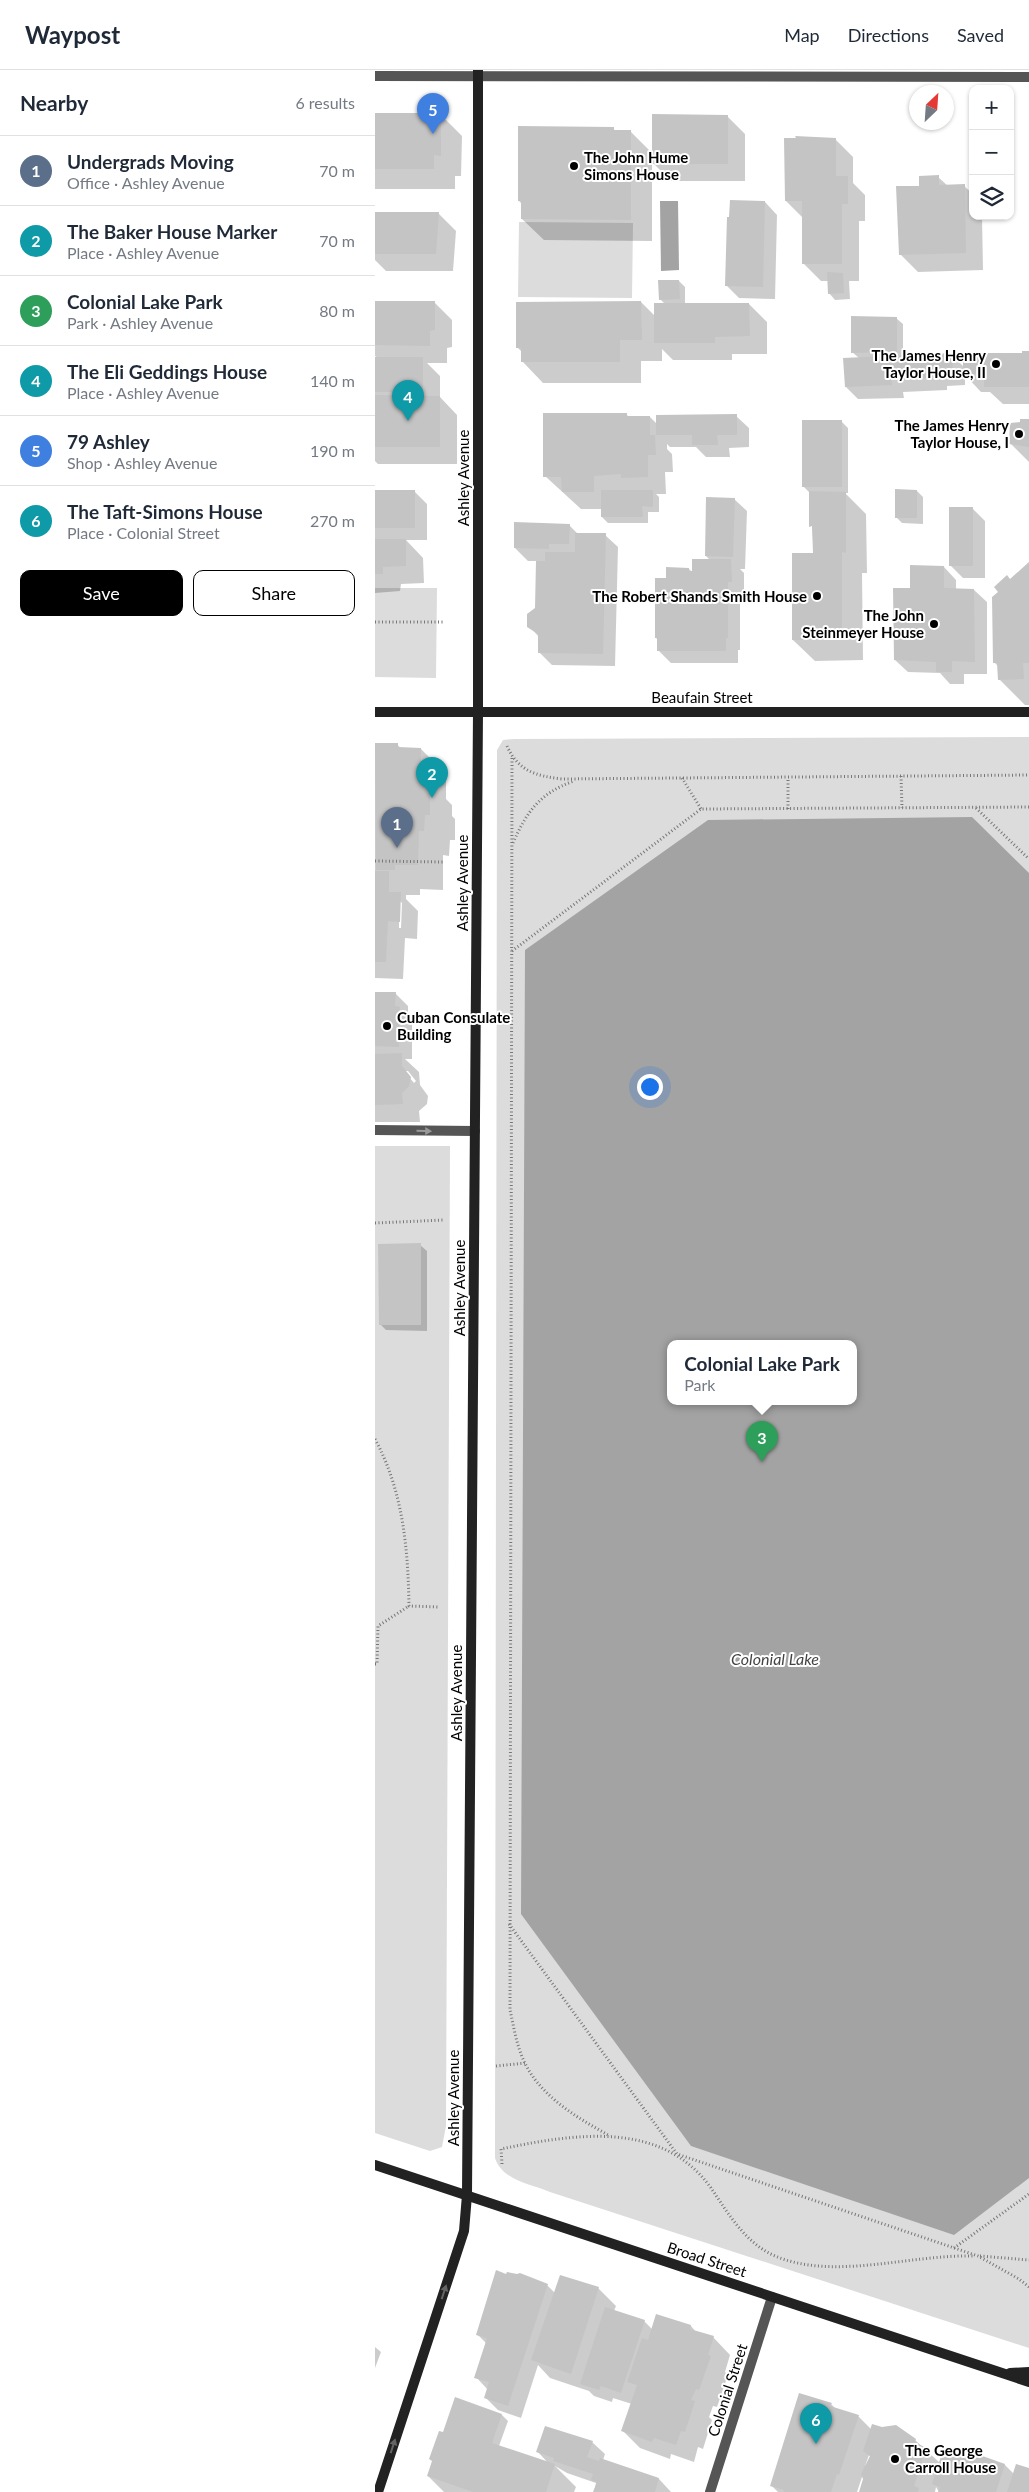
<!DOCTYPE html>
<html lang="en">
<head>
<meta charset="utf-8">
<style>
	body { margin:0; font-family:Lato,sans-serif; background:#f6f6f7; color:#1f2937 }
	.controls { position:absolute; right:15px; top:15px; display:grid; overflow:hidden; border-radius:10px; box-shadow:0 1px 4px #0004 }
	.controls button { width:45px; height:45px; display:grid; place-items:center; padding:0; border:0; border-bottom:1px solid #e0e1e3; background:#fff; color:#1f2937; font:25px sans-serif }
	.compass { position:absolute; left:534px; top:15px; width:45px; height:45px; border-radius:50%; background:#fff; box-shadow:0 1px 4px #0004; rotate:25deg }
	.you { position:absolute; left:274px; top:1016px; width:18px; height:18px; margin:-12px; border:4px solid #fff; border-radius:50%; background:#1a73e8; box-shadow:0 0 0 8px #1a73e833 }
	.badge { display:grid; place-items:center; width:32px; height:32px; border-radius:50%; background:#000; color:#fff; font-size:16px; font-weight:700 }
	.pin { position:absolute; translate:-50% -41px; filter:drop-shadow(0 1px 2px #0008) }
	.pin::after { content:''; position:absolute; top:26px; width:18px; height:15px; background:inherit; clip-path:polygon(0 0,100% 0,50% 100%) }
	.popup { position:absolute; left:292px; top:1270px; width:190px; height:65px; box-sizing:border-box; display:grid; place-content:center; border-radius:10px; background:#fff; filter:drop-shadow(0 1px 4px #0005); font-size:16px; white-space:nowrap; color:#747a83 }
	.popup b { font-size:19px; color:#1f2937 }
	.popup::after { content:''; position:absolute; left:50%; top:100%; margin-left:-10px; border:10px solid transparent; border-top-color:#fff }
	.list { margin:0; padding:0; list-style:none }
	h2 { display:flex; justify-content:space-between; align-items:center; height:65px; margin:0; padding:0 20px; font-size:21px }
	h2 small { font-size:16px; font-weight:400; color:#747a83 }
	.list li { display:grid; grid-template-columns:32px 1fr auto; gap:15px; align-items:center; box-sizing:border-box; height:70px; padding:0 20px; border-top:1px solid #e0e1e3 }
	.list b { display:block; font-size:19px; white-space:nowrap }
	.list p { margin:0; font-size:16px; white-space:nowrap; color:#747a83 }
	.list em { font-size:16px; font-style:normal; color:#747a83 }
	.actions { display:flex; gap:10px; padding:15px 20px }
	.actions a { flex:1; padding:11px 0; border:1px solid #000; border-radius:10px; text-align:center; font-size:18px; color:#000 }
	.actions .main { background:#000; color:#fff }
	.icon { flex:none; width:28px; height:28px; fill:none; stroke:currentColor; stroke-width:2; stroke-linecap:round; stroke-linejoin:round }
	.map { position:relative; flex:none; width:654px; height:2422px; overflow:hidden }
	header { display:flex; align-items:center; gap:30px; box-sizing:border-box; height:70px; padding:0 25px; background:#fff; border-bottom:1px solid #e0e1e3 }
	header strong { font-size:24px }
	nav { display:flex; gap:28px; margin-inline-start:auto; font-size:18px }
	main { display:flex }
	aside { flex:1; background:#fff }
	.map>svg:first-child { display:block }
	.green { fill:#dcdcdc; fill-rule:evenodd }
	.water { fill:#a3a3a3; fill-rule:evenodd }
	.shadow { fill:#0003; fill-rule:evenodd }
	.building { fill:#c4c4c4 }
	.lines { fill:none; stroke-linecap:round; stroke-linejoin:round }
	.path { stroke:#777; stroke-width:3; stroke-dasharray:1 2.5; stroke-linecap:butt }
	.lane { stroke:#555; stroke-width:10 }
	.street { stroke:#555; stroke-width:10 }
	.secondary { stroke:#222; stroke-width:10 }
	.oneway { fill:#999 }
	.oneway2 { fill:#646464 }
	.poi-dot { fill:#000; stroke:#fff; stroke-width:2 }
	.labels { text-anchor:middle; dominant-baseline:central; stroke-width:4; stroke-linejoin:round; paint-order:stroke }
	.poi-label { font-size:15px; font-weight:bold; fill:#000; stroke:#fff; text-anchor:end }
	.street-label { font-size:15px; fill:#000; stroke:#fff }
	.water-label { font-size:16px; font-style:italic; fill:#444; stroke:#fff }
</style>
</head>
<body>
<header>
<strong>Waypost</strong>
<nav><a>Map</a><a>Directions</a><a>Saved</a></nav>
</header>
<main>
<aside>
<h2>Nearby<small>6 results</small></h2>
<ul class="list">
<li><span class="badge" style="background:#5c6f8a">1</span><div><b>Undergrads Moving</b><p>Office · Ashley Avenue</p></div><em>70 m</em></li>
<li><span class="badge" style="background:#0f9aa8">2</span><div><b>The Baker House Marker</b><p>Place · Ashley Avenue</p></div><em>70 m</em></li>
<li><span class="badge" style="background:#2e9e5b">3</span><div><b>Colonial Lake Park</b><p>Park · Ashley Avenue</p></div><em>80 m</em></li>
<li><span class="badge" style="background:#0f9aa8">4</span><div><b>The Eli Geddings House</b><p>Place · Ashley Avenue</p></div><em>140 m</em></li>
<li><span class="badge" style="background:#3f7fe0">5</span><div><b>79 Ashley</b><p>Shop · Ashley Avenue</p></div><em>190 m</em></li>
<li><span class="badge" style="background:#0f9aa8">6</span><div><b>The Taft-Simons House</b><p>Place · Colonial Street</p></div><em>270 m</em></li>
</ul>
<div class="actions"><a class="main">Save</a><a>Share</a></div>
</aside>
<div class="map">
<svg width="654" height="2422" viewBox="0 0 654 2422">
	<rect width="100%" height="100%" fill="#fff"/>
	<g class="green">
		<polygon points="144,152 258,153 257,228 143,227"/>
		<polygon points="0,518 62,518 61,608 0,607"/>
		<path d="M654,667v1611l-479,-156c-20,-8 -48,-12 -55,-34l2,-1408 6,-10 11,-1zM296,1273h182v58h-182z"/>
		<polygon points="0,1076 75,1076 71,2056 67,2077 55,2081 0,2063"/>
	</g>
	<g class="water">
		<polygon points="285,131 303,131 304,200 286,201"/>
		<path d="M597,747l57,56v1305l-75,57 -263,-89 -170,-232 4,-964 183,-130zM296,1273h182v58h-182z"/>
	</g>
	<g class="shadow">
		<polygon points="0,44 65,44 87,66 86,106 80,106 80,119 0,119"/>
		<polygon points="353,47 370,64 370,111 296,111 277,92 277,171 169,170 147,149 147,134 144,131 238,58 241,62 256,62 278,84"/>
		<polygon points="460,69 478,87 478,113 490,125 490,151 484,151 484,211 474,211 475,229 460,230 454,223 454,211 446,211 429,194 428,148 411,131"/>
		<polygon points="563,107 573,116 589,116 598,124 598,146 607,146 608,200 543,202 525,184 545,117"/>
		<polygon points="390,132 402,145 400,229 364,228 351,215"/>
		<polygon points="63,143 81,161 78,201 11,201 0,190 0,144"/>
		<polygon points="304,211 310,217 310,234 374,234 392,252 392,284 357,284 357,290 298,290 287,279 287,291 266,291 266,313 168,313 147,291 147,282 142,277 266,232 281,247 290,234 285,229"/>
		<polygon points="0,232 60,233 77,250 77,277 72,278 72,293 52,293 65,306 65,327 82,345 82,394 3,394 0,391 0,288 3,288 0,286"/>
		<polygon points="521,248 528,254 528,286 577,285 589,297 654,283 654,334 628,334 615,322 606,322 590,305 590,315 572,316 572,320 528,322 529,328 483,329 471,317 484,288 477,282"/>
		<polygon points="251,344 254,347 275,347 283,355 361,346 374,358 374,377 354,378 355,387 331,387 321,377 295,377 292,374 292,379 297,384 298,402 290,402 291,424 281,424 284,427 284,442 273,442 273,453 233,453 227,447 227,439 206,439 170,406"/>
		<polygon points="466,351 473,358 473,423 470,423 491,444 492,503 487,503 488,590 440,591 418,570 439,484 435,423 428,416"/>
		<polygon points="654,351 654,392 636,374"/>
		<polygon points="0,421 39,421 52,434 52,470 31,470 48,488 49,513 26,514 25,521 0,523"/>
		<polygon points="542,421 548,427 548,454 527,453 521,447"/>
		<polygon points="359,429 372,441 370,499 365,499 369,503 369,524 365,524 365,580 363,580 363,593 296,593 284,581 283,570 281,568 292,509 314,499 318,503 336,491 331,486"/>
		<polygon points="597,438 610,451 610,508 588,508 575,495"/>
		<polygon points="194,455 203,464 230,465 243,477 240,596 177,595 164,582 164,567 154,556 161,539 162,491 153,491 140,478"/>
		<polygon points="654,494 654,635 650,635 624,609 624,597 619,592 635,511"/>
		<polygon points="569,497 581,510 581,520 599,520 612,532 612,604 589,604 589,614 575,614 565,603 533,602 520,590 536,519"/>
		<path d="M0,674h22l4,5h20l25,25v25l6,6v11l3,3v21h-5l-1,16 -6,-1v35l-23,-1v6h-14v4l12,12 -1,28 -12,-1 -2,41 -28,-1zM24,830l3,3 -1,25h-2z"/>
		<path d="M0,923h20l13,13v10l4,4v39h-7l14,13 1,13 8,11 -1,8 -8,7 1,11h-45zM29,1001h4l8,10 -2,2z"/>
		<polygon points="45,1175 52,1181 52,1261 11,1260 5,1254"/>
		<polygon points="172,2215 180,2223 223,2218 241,2236 239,2241 269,2251 278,2260 316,2256 321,2262 338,2267 355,2285 350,2302 353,2305 342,2337 338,2336 334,2347 337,2350 328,2379 323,2377 319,2392 296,2384 295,2389 265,2378 248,2361 257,2334 238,2328 237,2332 219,2326 214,2321 175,2308 163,2295 146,2348 123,2340 111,2328 113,2320 101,2307 111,2273 102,2264"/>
		<polygon points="0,2277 6,2282 0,2298"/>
		<path d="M456,2334l5,5 22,7 14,14 43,10 25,23 33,-5 2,-3 30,10 9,9 15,-4v22h-90l-3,-5 -1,5h-75l4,-13 -1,-5 -6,18h-79l-7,-7zM494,2385l2,3 -6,8z"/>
		<polygon points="127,2345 133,2351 124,2376 174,2394 163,2382 217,2372 230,2384 228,2390 284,2409 296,2422 219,2422 221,2413 192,2403 180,2396 201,2417 199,2422 69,2422 53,2406 69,2364"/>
	</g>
	<g class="building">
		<polygon points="0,43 66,43 66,86 59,85 59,99 0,99"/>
		<polygon points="277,44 353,45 353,94 277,94"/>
		<polygon points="143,56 239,57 239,60 256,60 256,150 146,149 146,131 143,131"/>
		<polygon points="420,66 461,68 461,106 473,106 473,134 467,134 467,194 427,194 427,131 410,131 409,68 421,68"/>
		<polygon points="564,105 564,115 590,114 591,183 524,185 521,116 544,116 544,106"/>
		<polygon points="355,130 390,131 388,217 350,216 352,147 354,147"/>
		<polygon points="0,142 64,142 61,184 0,184"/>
		<polygon points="452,202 468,203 469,223 453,224"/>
		<polygon points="283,210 304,210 305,229 284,230"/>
		<polygon points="0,231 60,231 60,260 55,261 55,276 0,275"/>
		<polygon points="266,231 267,270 245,270 245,292 146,292 146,278 141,278 141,232"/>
		<polygon points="279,233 374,233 375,266 340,267 340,273 279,273"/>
		<polygon points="476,246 522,247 522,282 476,283"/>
		<polygon points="647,281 654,281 654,317 609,317 609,304 588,304 588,283 647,283"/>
		<polygon points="577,283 578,303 560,304 560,308 516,309 517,315 470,317 468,288"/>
		<rect x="0" y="287" width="48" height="35"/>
		<polygon points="0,325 65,326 65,377 0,377"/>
		<polygon points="168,343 252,343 252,346 275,346 275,365 280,365 281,385 273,385 273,407 246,408 246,404 219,406 219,422 187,422 186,407 168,407"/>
		<polygon points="362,344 362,365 342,365 343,375 317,375 317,365 281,365 281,345"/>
		<polygon points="645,349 654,349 654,377 634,374 635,353 645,352"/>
		<rect x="427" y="350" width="40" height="67"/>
		<polygon points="520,419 542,420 542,448 520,448"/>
		<rect x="0" y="420" width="40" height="38"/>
		<polygon points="226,420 278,420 278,437 267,436 268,447 226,447"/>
		<polygon points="434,421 471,422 471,483 467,482 467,570 417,570 417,483 438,483 437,456 434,457"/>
		<polygon points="331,427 360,428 358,487 330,486"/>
		<rect x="574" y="437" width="24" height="59"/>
		<polygon points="139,452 195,454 194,474 174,474 174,479 139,478"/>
		<polygon points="200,463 231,463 228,584 163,583 163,564 152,557 152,544 160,538 161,491 170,491 170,482 200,482"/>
		<polygon points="0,469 31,469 31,496 8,497 8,504 0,504"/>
		<polygon points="317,489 356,489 357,512 353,512 353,568 351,568 351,581 282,581 282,568 280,568 280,508 291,508 291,497 314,498 314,501 317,501"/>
		<polygon points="654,492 654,593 648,593 649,609 623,610 622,593 618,593 617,527 623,522 619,517 632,505 635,509"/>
		<polygon points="535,495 569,496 569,518 599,519 600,592 577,591 577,602 561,602 561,592 519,590 518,518 535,518"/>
		<polygon points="0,673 23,673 23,677 46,678 46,708 52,708 52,723 55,723 55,745 50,745 49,761 44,761 43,795 20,795 20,800 1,800"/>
		<polygon points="0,801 14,801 14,822 26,822 25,852 13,851 11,892 0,892"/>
		<polygon points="0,922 21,922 20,936 25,937 24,977 0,976"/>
		<polygon points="27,983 27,996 36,1007 34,1016 27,1023 28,1034 0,1035 0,984"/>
		<polygon points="46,1173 46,1255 4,1255 3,1174"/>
		<polygon points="121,2200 131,2204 132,2202 142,2204 145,2203 173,2214 133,2336 109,2328 114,2312 99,2308 112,2268 101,2265"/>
		<polygon points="185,2205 224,2217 196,2304 156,2290"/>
		<polygon points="230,2237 270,2250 246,2323 226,2316 224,2320 205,2314"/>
		<polygon points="281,2244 316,2255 315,2259 339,2266 333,2285 336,2286 324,2320 321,2319 316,2330 320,2331 310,2362 306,2361 301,2375 279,2368 277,2372 246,2361 262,2315 252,2312 267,2268 273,2270"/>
		<polygon points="424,2323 457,2333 455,2336 484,2345 464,2405 462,2404 456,2422 408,2422 409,2420 395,2416"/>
		<polygon points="80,2327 127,2344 117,2373 180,2394 171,2422 98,2422 52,2406 57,2391 54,2389 64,2361 68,2362"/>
		<polygon points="497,2354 507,2357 521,2355 541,2369 540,2372 551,2378 539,2416 544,2418 543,2422 484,2422 488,2409 486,2404 495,2386 488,2381"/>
		<polygon points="170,2356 218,2371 212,2387 224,2391 225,2388 284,2408 280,2422 218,2422 222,2412 216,2410 218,2404 178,2391 179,2388 161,2382"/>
		<polygon points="569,2377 597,2387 599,2383 630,2394 621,2422 563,2422 565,2417 557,2414"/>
		<polygon points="641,2394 654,2398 654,2422 632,2422"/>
	</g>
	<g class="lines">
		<g class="path">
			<polyline points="0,552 70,552"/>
			<path d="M132,676c11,25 29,30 55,33l467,-4"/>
			<path d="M137,688l-2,1252c3,13 5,27 10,41 13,41 54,65 90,85"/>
			<polyline points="526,706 527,738"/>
			<polyline points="307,708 326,739"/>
			<polyline points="601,738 654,789"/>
			<polyline points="413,739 413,708"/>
			<path d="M138,773c14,-32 27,-50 61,-62"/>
			<polyline points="0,791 69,792"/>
			<polyline points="137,881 326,739 654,737"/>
			<polyline points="0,1153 69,1150"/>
			<path d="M0,1369c28,52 33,109 34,167l30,1"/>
			<polyline points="0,1594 2,1594 3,1556 34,1536"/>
			<polyline points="134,1854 302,2084 603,2186 644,2209 654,2217"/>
			<polyline points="121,1996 151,1993"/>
			<path d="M127,2094l-1,-15c72,-15 161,-30 210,39 17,25 34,55 64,68 59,25 136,-2 199,0"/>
			<polyline points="579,2178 654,2124"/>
			<polyline points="605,2186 654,2190"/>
		</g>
		<polyline class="lane" points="0,1060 100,1061"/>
		<g class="street">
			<polyline points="0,6 654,7"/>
			<polyline points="335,2422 397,2227"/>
		</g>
		<g class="secondary">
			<polyline points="0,642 654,642"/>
			<polyline points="0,2095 654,2312"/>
			<polyline points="635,2303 654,2302"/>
			<polyline points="3,2422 89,2161 92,2125 103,642 103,0"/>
		</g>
	</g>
	<defs><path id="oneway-solid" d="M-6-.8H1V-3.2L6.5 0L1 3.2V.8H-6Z" transform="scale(1.25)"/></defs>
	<use class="oneway" href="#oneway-solid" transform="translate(49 1061) rotate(1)"/>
	<g class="oneway2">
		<use href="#oneway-solid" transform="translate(69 2222) rotate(-72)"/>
		<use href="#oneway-solid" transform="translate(18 2376) rotate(-72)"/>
	</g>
	<g class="poi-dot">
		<circle cx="199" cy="96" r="5"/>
		<circle cx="621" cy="294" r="5"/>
		<circle cx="644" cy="364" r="5"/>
		<circle cx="442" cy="526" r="5"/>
		<circle cx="559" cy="554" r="5"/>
		<circle cx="12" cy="956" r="5"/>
		<circle cx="520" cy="2389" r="5"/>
	</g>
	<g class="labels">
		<g class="poi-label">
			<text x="209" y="87" text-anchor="start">The John Hume<tspan x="209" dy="17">Simons House</tspan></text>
			<text x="611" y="285">The James Henry<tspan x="611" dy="17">Taylor House, II</tspan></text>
			<text x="634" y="355">The James Henry<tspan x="634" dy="17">Taylor House, I</tspan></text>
			<text x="432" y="526">The Robert Shands Smith House</text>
			<text x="549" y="545">The John<tspan x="549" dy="17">Steinmeyer House</tspan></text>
			<text x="22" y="947" text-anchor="start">Cuban Consulate<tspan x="22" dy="17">Building</tspan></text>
			<text x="530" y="2380" text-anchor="start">The George<tspan x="530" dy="17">Carroll House</tspan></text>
		</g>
		<g class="street-label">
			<text transform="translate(88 408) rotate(-90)">Ashley Avenue</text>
			<text x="327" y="627">Beaufain Street</text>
			<text transform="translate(87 813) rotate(-90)">Ashley Avenue</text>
			<text transform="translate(84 1218) rotate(-90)">Ashley Avenue</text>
			<text transform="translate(81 1623) rotate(-90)">Ashley Avenue</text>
			<text transform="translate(78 2028) rotate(-90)">Ashley Avenue</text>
			<text transform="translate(332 2189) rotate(18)">Broad Street</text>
			<text transform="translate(352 2320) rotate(-72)">Colonial Street</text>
		</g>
		<g class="water-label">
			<text x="400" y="1588">Colonial Lake</text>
		</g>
	</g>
</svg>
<div class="controls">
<button>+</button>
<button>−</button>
<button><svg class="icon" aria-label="layers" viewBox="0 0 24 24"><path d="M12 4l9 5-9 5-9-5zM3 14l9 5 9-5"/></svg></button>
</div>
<svg class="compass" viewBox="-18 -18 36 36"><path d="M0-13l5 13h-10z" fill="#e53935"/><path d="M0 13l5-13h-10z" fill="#747a83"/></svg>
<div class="you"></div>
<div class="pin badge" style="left:22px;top:778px;background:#5c6f8a">1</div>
<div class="pin badge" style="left:57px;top:728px;background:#0f9aa8">2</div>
<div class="pin badge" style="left:387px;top:1392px;background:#2e9e5b">3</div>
<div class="popup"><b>Colonial Lake Park</b>Park</div>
<div class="pin badge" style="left:33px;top:351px;background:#0f9aa8">4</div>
<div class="pin badge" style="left:58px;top:64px;background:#3f7fe0">5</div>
<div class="pin badge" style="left:441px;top:2374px;background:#0f9aa8">6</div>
</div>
</main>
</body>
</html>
